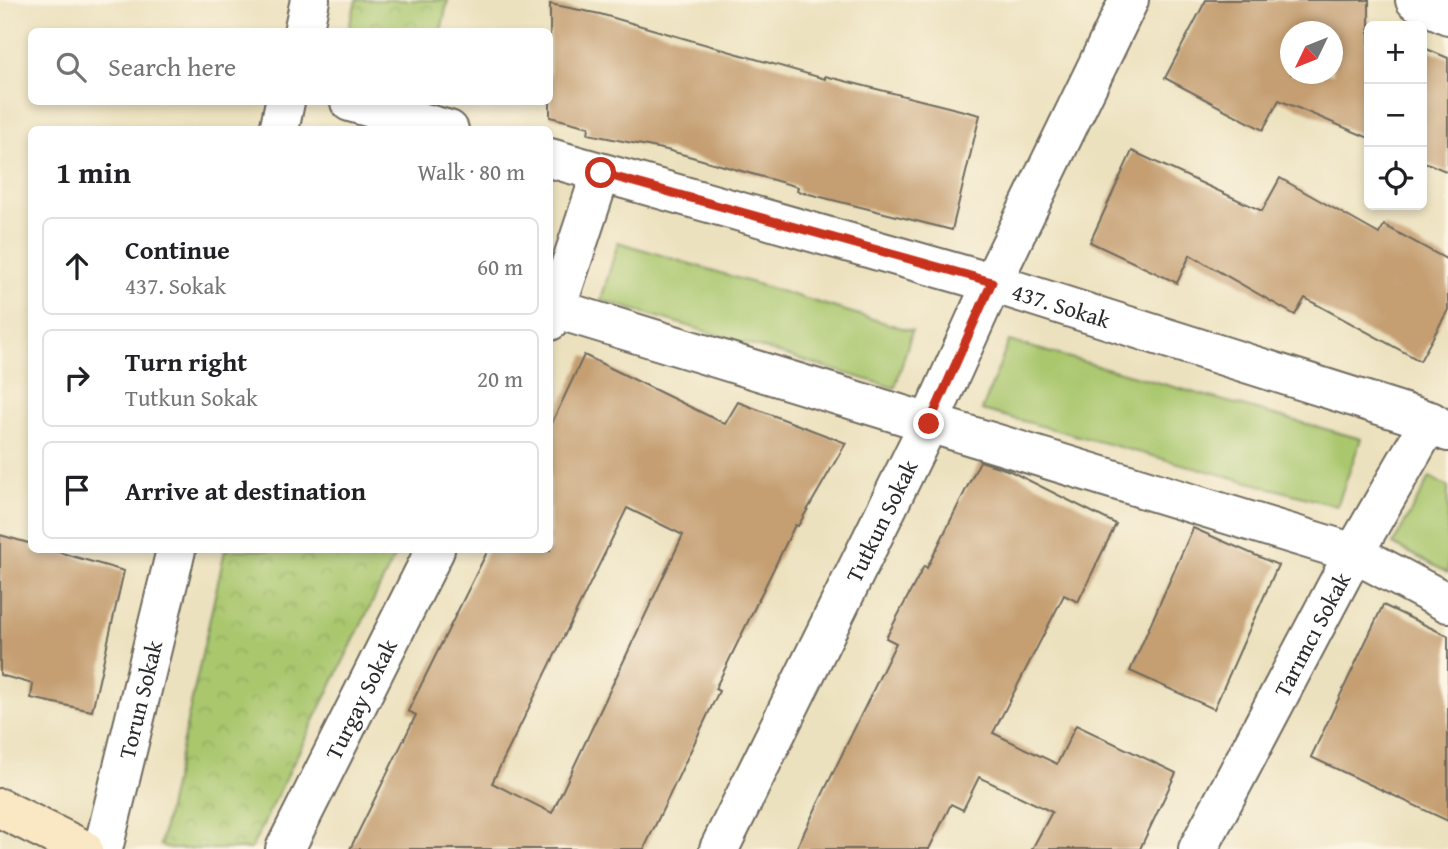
<!DOCTYPE html>
<html lang="en">
<head>
<meta charset="utf-8">
<style>
	body { margin:0; font-family:"Gentium Book Plus",serif; background:#f2f2f2; color:#202124 }
	.controls { position:absolute; right:21px; top:21px; display:grid; overflow:hidden; border-radius:10px; box-shadow:0 4px 10px #0003 }
	.controls button { width:63px; height:63px; display:grid; place-items:center; padding:0; border:0; border-bottom:2px solid #e0e0e0; background:#fff; color:#202124; font:35px sans-serif }
	.compass { position:absolute; left:1280px; top:21px; width:63px; height:63px; border-radius:50%; background:#fff; box-shadow:0 4px 10px #0003; rotate:227deg }
	.stop { position:absolute; width:21px; height:21px; margin:-16px; border:5px solid #c8321e; border-radius:50%; background:#fff }
	.stop.end { background:#c8321e; border-color:#fff; box-shadow:0 2px 7px #0008 }
	.list { margin:0; padding:0; list-style:none }
	h2 { display:flex; justify-content:space-between; align-items:center; height:91px; margin:0; padding:0 28px; font-size:30px }
	h2 small { font-size:23px; font-weight:400; color:#757577 }
	.list li { display:grid; grid-template-columns:46px 1fr auto; gap:21px; align-items:center; box-sizing:border-box; height:98px; margin:0 14px 14px; padding:0 14px; border:2px solid #e0e0e0; border-radius:10px }
	.list b { display:block; font-size:26px; white-space:nowrap }
	.list p { margin:0; font-size:23px; white-space:nowrap; color:#757577 }
	.list em { font-size:23px; font-style:normal; color:#757577 }
	.icon { flex:none; width:38px; height:38px; fill:none; stroke:currentColor; stroke-width:2; stroke-linecap:round; stroke-linejoin:round }
	.map { position:relative; flex:none; width:1448px; height:849px; overflow:hidden }
	.search { position:absolute; background:#fff; box-shadow:0 4px 10px #0003; left:28px; top:28px; width:525px; height:77px; display:flex; align-items:center; gap:18px; box-sizing:border-box; padding:0 24px; border-radius:10px; color:#757577; font-size:26px }
	.panel { position:absolute; background:#fff; box-shadow:0 4px 10px #0003; left:28px; top:126px; width:525px; height:427px; border-radius:10px }
	.map>svg:first-child { display:block }
	.green { fill:#aac76e; stroke:#6a794c; stroke-width:2 }
	.park { fill:url(#park-crowns); stroke:#6a794c; stroke-width:2 }
	.building { fill:#c59f72; fill-rule:evenodd }
	.lines { fill:none; stroke-linecap:round; stroke-linejoin:round }
	.street-casing { stroke:#6f6b5e; stroke-width:42 }
	.secondary-casing { stroke:#6f6b5e; stroke-width:42 }
	.street { stroke:#fff; stroke-width:38 }
	.secondary { stroke:#fae7c3; stroke-width:38 }
	.route { stroke:#c8321e; stroke-width:9 }
	.labels { text-anchor:middle; dominant-baseline:central; stroke-width:5; stroke-linejoin:round; paint-order:stroke }
	.street-label { font-size:23px; fill:#2b2b2b; stroke:#fcf5e5 }
</style>
</head>
<body>
<div class="map">
<svg width="1448" height="849" viewBox="0 0 1448 849">
	<defs>
		<pattern id="park-crowns" width="20" height="18" patternUnits="userSpaceOnUse" patternTransform="scale(1.75)"><rect width="20" height="18" fill="#aac76e"/><path d="M2 6a3 3 0 1 1 6 0M12 15a3 3 0 1 1 6 0" fill="none" stroke="#92ab5f"/></pattern>
	</defs>
	<rect width="100%" height="100%" fill="#fcf5e5"/>
	<filter id="ink" filterUnits="userSpaceOnUse"><feTurbulence type="fractalNoise" baseFrequency=".0143" numOctaves="2"/><feDisplacementMap in="SourceGraphic" scale="14" xChannelSelector="R" yChannelSelector="G"/><feConvolveMatrix kernelMatrix="1 2 1 2 8 2 1 2 1" color-interpolation-filters="sRGB"/></filter>
	<filter id="wash" filterUnits="userSpaceOnUse"><feTurbulence type="fractalNoise" baseFrequency=".00686" numOctaves="4" result="noise"/><feDisplacementMap in="SourceGraphic" scale="28" xChannelSelector="R" yChannelSelector="G"/><feGaussianBlur stdDeviation="1.57" result="paint"/><feColorMatrix in="noise" values="0 0 0 0 0 0 0 0 0 0 0 0 0 0 0 0 0 1.4 0 .05"/><feComposite in="paint" operator="in"/></filter>
	<g filter="url(#wash)">
		<rect width="100%" height="100%" fill="#ece1be"/>
		<g class="green">
			<polygon points="618,242 912,331 895,388 601,300"/>
			<polygon points="1009,341 1361,439 1337,506 982,410"/>
			<polygon points="1430,477 1448,487 1448,573 1393,544"/>
		</g>
		<g class="park">
			<polygon points="356,0 448,0 441,31 348,31"/>
			<polygon points="225,550 398,550 251,849 170,849 160,845"/>
		</g>
		<g id="blocks">
			<g class="building">
				<path d="M1206,0h163v25l4,1h-4v112l-90,-38 -16,30 -98,-52zM1291,32h42v42h-42z"/>
				<polygon points="550,4 600,14 825,79 825,76 980,115 952,230 797,191 798,187 667,150 588,134 589,127 550,117"/>
				<polygon points="1422,47 1448,58 1448,172 1422,161"/>
				<polygon points="1132,151 1262,211 1280,178 1379,234 1384,225 1448,260 1448,310 1420,361 1305,298 1295,315 1190,255 1177,283 1090,242"/>
				<path d="M584,355l141,69 13,-22 108,41 -48,83 -3,-1 -80,164 4,2 -75,158h-294l66,-134 -8,-4 80,-161h62v-123zM627,508l56,27 -131,278 -60,-30z"/>
				<polygon points="980,461 1010,471 1116,524 1078,602 1064,595 993,733 1057,764 1076,725 1176,773 1140,849 1032,849 1052,812 979,777 963,810 951,804 929,849 796,849 896,643 886,638 924,566 927,568"/>
				<polygon points="1193,528 1278,565 1214,709 1130,671"/>
				<polygon points="0,535 32,544 32,550 51,550 124,571 92,711 31,698 33,684 0,675"/>
				<polygon points="1383,605 1448,636 1448,821 1311,757"/>
			</g>
		</g>
	</g>
	<g filter="url(#ink)">
		<use href="#blocks" fill-opacity="0" stroke="#6f6b5e" stroke-width="2"/>
		<g class="lines">
			<defs>
				<g id="street">
					<polyline points="1415,0 1448,15"/>
					<polyline points="303,32 310,0"/>
					<polyline points="350,102 449,130"/>
					<polyline points="279,130 285,102"/>
					<path id="s1" d="M550,158l442,125 438,138 18,11"/>
					<polyline points="556,309 1354,553 1448,603"/>
					<polyline points="550,321 556,309 601,173"/>
					<path id="s2" d="M103,849l73,-299"/>
					<path id="s3" d="M285,849l150,-299"/>
					<path id="s4" d="M719,849l210,-426 63,-140 137,-283"/>
					<path id="s5" d="M1198,849l156,-296 76,-132"/>
				</g>
				<polyline id="secondary" points="0,808 83,849"/>
			</defs>
			<use href="#street" class="street-casing"/>
			<use href="#secondary" class="secondary-casing"/>
			<use href="#street" class="street"/>
			<use href="#secondary" class="secondary"/>
		</g>
	</g>
	<g class="lines" filter="url(#ink)">
		<polyline class="route" points="601,173 992,282 929,424"/>
	</g>
	<g class="labels">
		<g class="street-label">
			<text stroke="none"><textPath href="#s1" startOffset="532">437. Sokak</textPath></text>
			<text stroke="none"><textPath href="#s4" startOffset="366">Tutkun Sokak</textPath></text>
			<text stroke="none"><textPath href="#s5" startOffset="243">Tarımcı Sokak</textPath></text>
			<text stroke="none"><textPath href="#s2" startOffset="154">Torun Sokak</textPath></text>
			<text stroke="none"><textPath href="#s3" startOffset="168">Turgay Sokak</textPath></text>
		</g>
	</g>
</svg>
<div class="controls">
<button>+</button>
<button>−</button>
<button><svg class="icon" aria-label="locate" viewBox="0 0 24 24"><circle cx="12" cy="12" r="6"/><path d="M12 2v4M12 18v4M2 12h4M18 12h4"/></svg></button>
</div>
<svg class="compass" viewBox="-18 -18 36 36"><path d="M0-13l5 13h-10z" fill="#e53935"/><path d="M0 13l5-13h-10z" fill="#757577"/></svg>
<div class="stop" style="left:601px;top:173px"></div>
<div class="stop end" style="left:929px;top:424px"></div>
<div class="search"><svg class="icon" aria-label="search" viewBox="0 0 24 24"><circle cx="10" cy="10" r="6"/><path d="M15 15l6 6"/></svg>Search here</div>
<section class="panel">
<h2>1 min<small>Walk · 80 m</small></h2>
<ul class="list">
<li><svg class="icon" aria-label="ahead" viewBox="0 0 24 24"><path d="M12 20V5M6 11l6-6 6 6"/></svg><div><b>Continue</b><p>437. Sokak</p></div><em>60 m</em></li>
<li><svg class="icon" aria-label="right" viewBox="0 0 24 24"><path d="M7 20v-9h11M14 6l5 5-5 5"/></svg><div><b>Turn right</b><p>Tutkun Sokak</p></div><em>20 m</em></li>
<li><svg class="icon" aria-label="arrive" viewBox="0 0 24 24"><path d="M6 21V4h12l-3 4 3 4H6"/></svg><div><b>Arrive at destination</b></div></li>
</ul>
</section>
</div>
</body>
</html>
